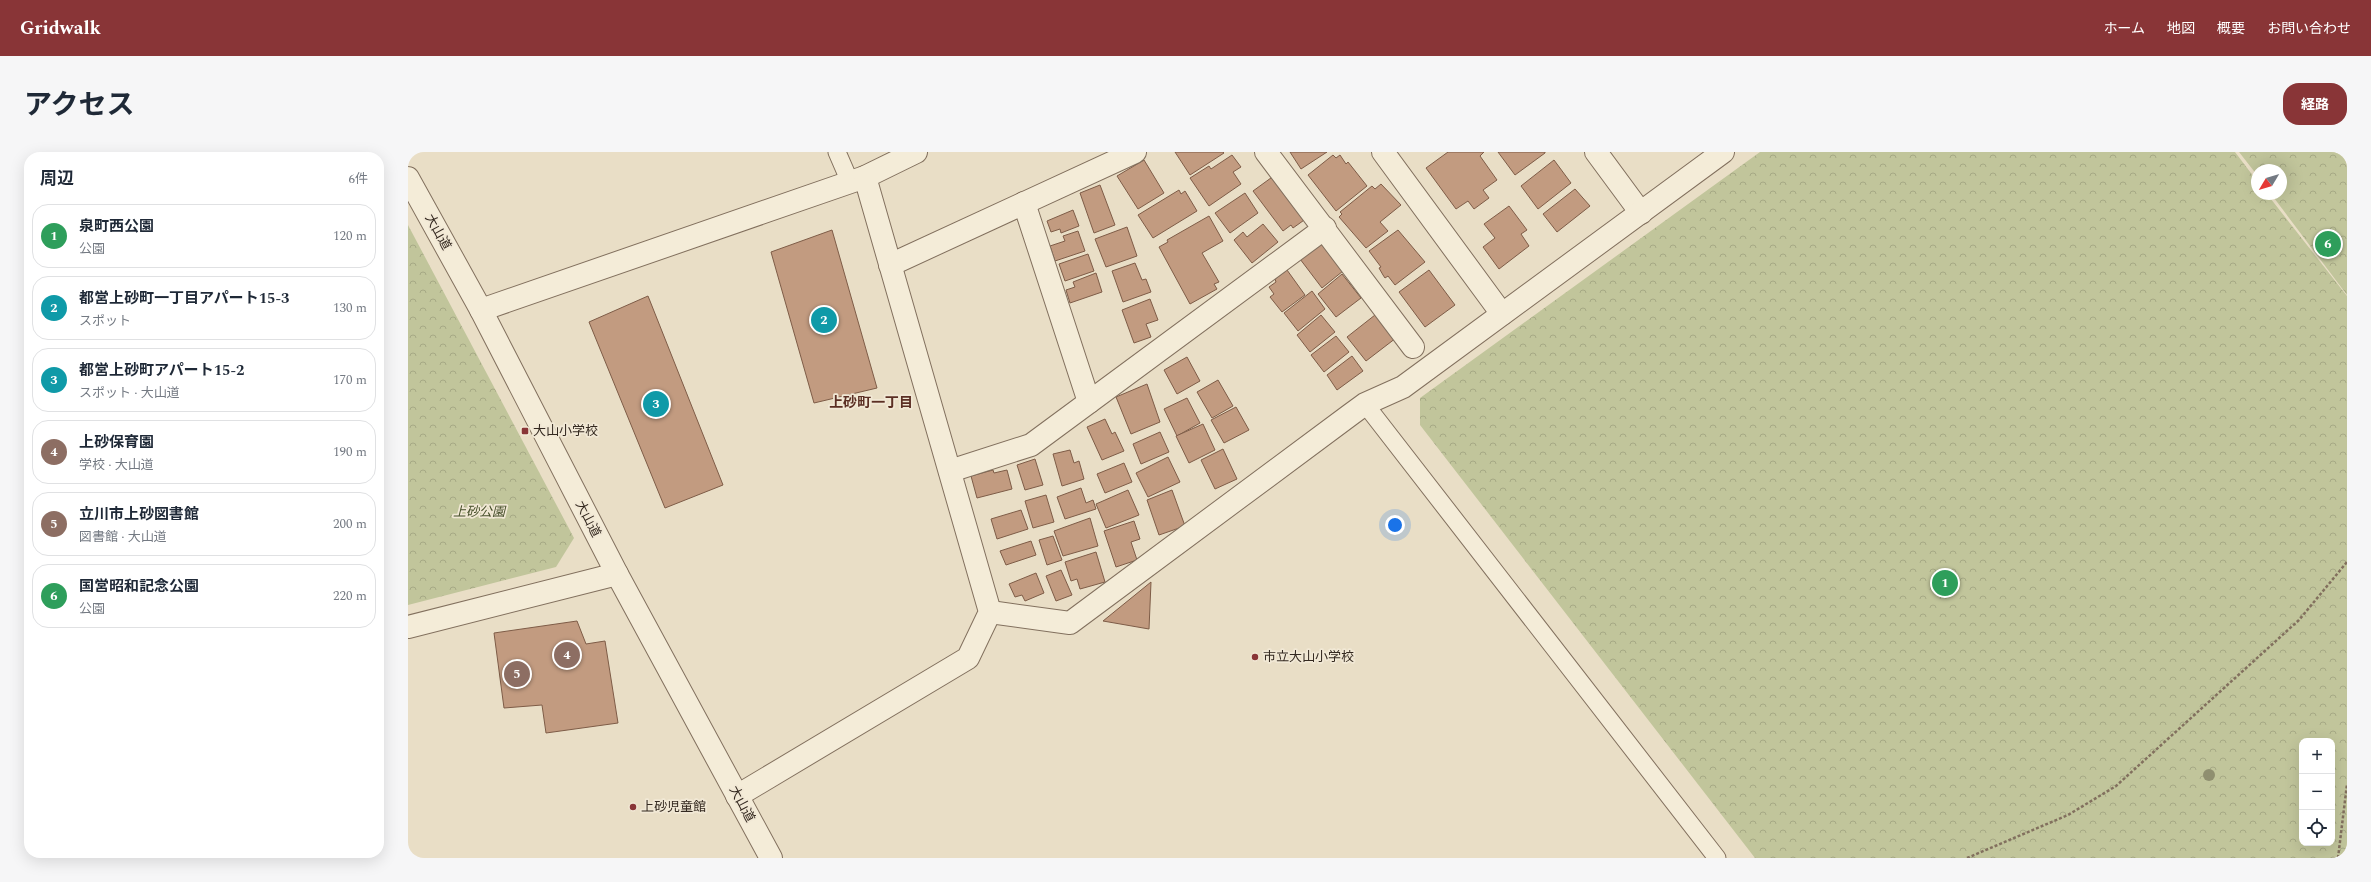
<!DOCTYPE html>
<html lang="ja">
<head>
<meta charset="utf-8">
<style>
	body { margin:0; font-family:Spectral,"Noto Sans JP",serif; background:#f6f6f7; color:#1f2937 }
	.controls { position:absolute; right:12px; bottom:12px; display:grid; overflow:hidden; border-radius:8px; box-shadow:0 4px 16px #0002 }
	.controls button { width:36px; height:36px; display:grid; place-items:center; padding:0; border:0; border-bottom:1px solid #e0e1e3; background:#fff; color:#1f2937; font:20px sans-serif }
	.compass { position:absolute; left:1843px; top:12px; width:36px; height:36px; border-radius:50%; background:#fff; box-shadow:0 4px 16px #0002; rotate:232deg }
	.you { position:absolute; left:987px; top:373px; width:14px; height:14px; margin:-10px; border:3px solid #fff; border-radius:50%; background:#1a73e8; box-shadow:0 0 0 6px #1a73e833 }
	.badge { display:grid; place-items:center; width:26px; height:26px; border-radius:50%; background:#893537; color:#fff; font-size:13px; font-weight:700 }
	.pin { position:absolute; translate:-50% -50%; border:2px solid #fff; box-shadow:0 1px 4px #0006 }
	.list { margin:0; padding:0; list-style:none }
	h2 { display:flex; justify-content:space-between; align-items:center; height:52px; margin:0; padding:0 16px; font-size:17px }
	h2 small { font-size:13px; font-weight:400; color:#747a83 }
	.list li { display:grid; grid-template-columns:26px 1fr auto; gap:12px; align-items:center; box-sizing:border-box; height:64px; margin:0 8px 8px; padding:0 8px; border:1px solid #e0e1e3; border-radius:16px }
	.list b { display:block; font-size:15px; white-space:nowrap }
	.list p { margin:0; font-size:13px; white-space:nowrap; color:#747a83 }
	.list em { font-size:13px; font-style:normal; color:#747a83 }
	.icon { flex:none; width:22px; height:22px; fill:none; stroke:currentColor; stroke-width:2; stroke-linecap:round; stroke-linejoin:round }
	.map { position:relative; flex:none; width:1939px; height:706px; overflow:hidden; border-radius:16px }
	header { display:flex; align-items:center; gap:24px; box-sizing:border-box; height:56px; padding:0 20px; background:#893537; color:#fff }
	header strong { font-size:19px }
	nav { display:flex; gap:22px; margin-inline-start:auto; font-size:14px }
	.intro { display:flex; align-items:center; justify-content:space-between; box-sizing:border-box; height:96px; padding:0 24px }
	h1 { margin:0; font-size:28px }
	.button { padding:10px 18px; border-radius:16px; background:#893537; color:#fff; font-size:14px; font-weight:700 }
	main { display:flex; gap:24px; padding:0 24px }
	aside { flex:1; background:#fff; border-radius:16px; box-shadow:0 4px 16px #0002 }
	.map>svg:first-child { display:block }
	.forest { fill:url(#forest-crowns); fill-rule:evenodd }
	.building { fill:#c29b80; stroke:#7e5c47 }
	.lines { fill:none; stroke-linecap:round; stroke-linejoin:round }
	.service-casing { stroke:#82705e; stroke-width:19 }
	.minor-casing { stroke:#82705e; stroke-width:24 }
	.tertiary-casing { stroke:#82705e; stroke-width:24 }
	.path { stroke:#82705e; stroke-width:2.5; stroke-dasharray:3 2; stroke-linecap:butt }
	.service { stroke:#f4ecd8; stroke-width:17 }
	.minor { stroke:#f4ecd8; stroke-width:22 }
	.tertiary { stroke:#f4ecd8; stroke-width:22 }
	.tree { fill:#8f8f70 }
	.poi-dot { fill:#893537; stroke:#f1e8d5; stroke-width:1.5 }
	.labels { text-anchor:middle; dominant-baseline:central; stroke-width:3.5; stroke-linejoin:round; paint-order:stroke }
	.street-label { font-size:13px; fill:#342920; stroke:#f1e8d5 }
	.poi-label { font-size:13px; fill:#342920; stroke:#f1e8d5; text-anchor:start }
	.park-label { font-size:13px; font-style:italic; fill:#454e29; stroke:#f1e8d5 }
	.neighbourhood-label { font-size:14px; font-weight:bold; fill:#5b2f24; stroke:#f1e8d5 }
</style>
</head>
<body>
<header>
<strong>Gridwalk</strong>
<nav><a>ホーム</a><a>地図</a><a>概要</a><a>お問い合わせ</a></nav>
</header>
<div class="intro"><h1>アクセス</h1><a class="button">経路</a></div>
<main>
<aside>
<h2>周辺<small>6件</small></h2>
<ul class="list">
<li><span class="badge" style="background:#2e9e5b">1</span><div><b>泉町西公園</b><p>公園</p></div><em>120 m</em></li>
<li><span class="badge" style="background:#0f9aa8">2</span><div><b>都営上砂町一丁目アパート15-3</b><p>スポット</p></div><em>130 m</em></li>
<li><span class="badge" style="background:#0f9aa8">3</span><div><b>都営上砂町アパート15-2</b><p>スポット · 大山道</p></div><em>170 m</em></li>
<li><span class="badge" style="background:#8d6e63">4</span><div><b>上砂保育園</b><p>学校 · 大山道</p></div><em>190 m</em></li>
<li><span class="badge" style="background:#8d6e63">5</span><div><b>立川市上砂図書館</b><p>図書館 · 大山道</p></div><em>200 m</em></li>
<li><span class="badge" style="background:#2e9e5b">6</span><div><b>国営昭和記念公園</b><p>公園</p></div><em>220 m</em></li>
</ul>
</aside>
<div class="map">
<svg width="1939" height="706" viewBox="0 0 1939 706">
	<defs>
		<pattern id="forest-crowns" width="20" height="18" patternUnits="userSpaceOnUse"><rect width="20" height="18" fill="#c1c59b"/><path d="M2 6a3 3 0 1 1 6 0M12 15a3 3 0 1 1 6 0" fill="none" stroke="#a6a985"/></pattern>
	</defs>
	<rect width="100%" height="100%" fill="#e9dec6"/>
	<g class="forest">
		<path d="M1352,0h475l22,29v13h10l80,102v562h-592l-335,-433v-27zM1894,589h30v102h-30z"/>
		<polygon points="1831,0 1939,0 1939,143 1863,42 1873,42 1873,18 1849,18 1849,23"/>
		<polygon points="0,73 166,386 148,415 0,453"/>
	</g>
	<g class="building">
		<polygon points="767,0 815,0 816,1 782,23"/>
		<polygon points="882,0 919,0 893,17"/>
		<polygon points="1040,0 1076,0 1072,4 1089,28 1075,38 1081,46 1066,57 1060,49 1048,57 1018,16"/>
		<polygon points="1090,0 1137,0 1137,1 1107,23"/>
		<polygon points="824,3 833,15 825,20 833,32 801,54 782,26 801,14 803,17"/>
		<polygon points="925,3 928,6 932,3 938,12 940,10 959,34 928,59 900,23"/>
		<polygon points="736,8 756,41 730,57 709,24"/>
		<polygon points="1146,8 1163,31 1130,57 1113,34"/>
		<polygon points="867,23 899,66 885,76 883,73 875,79 845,39"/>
		<polygon points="973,32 993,53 972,70 980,79 958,96 931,65 934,62 932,60 964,34 967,37"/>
		<polygon points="692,33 707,73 686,81 672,41"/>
		<polygon points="1167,37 1182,54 1149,80 1135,62"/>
		<polygon points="771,38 773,42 777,39 789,59 745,86 730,63"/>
		<polygon points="837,41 850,61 822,81 807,61"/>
		<polygon points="1101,54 1119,78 1113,82 1121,94 1091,117 1075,95 1087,86 1076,72"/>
		<polygon points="665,58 671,74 653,81 652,77 643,80 639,69"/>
		<polygon points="801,64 815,89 794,101 811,130 806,132 809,137 782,152 751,95 760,90 759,88"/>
		<polygon points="855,72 870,90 844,111 826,88 835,80 839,85"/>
		<polygon points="719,75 729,104 698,115 687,87"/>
		<polygon points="424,78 469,236 406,251 363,100"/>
		<polygon points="990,78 1017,110 987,133 980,124 977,126 975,123 971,116 973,115 961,99"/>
		<polygon points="670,79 677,99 647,109 642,94 657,89 655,84"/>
		<polygon points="914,90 935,119 914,136 892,107"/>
		<polygon points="680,102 686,119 657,129 651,112"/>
		<polygon points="727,111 734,128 738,127 743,140 715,150 704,119"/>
		<polygon points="879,118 897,143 874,160 862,145 866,142 861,135 868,130 867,127"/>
		<polygon points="1021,118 1047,153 1017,175 991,140"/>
		<polygon points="688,121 694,140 662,151 658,138 667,135 665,130"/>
		<polygon points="934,122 953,146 928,165 910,142"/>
		<polygon points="904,139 917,157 890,179 876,161"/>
		<polygon points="240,144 315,333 257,356 181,170"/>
		<polygon points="742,147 750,168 738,172 743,185 726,191 714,158"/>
		<polygon points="913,163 927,180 902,200 889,183"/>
		<polygon points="967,163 988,186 958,209 939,185"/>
		<polygon points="928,184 941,200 916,220 903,203"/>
		<polygon points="944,204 955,219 929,238 919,223"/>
		<polygon points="779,205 792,229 769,242 756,218"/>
		<polygon points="810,228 825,254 804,266 789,240"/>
		<polygon points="739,232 752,270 723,282 708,245"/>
		<polygon points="779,246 792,271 769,284 756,257"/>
		<polygon points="828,255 841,278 816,291 803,268"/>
		<polygon points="697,267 704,282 707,280 716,299 694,308 679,275"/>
		<polygon points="795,272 807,298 781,311 768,284"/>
		<polygon points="752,280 761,300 733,312 725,292"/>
		<polygon points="815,297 829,327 807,337 793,308"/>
		<polygon points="662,298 666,311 671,309 676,327 654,334 645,302"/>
		<polygon points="760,305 772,330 740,345 728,321"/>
		<polygon points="627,307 635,333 617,338 609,313"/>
		<polygon points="716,311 724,330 697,341 689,322"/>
		<polygon points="585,318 586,321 599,318 604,337 569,346 563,324"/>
		<polygon points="673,336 678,351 685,348 688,357 657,367 649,345"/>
		<polygon points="720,338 731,363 698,376 688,352"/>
		<polygon points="764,338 777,374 751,383 739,348"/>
		<polygon points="638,343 646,370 625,376 617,349"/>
		<polygon points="613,358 620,377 589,387 583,367"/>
		<polygon points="682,366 690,394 655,404 646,379"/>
		<polygon points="726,369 732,387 723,390 729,408 708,415 696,379"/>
		<polygon points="645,384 654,408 639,413 631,388"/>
		<polygon points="623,389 628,403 598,413 592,399"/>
		<polygon points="688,400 697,430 672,437 669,427 663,429 657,410"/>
		<polygon points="653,418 664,443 648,449 638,424"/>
		<polygon points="628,421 636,441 617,449 614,443 607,445 601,432"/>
		<polygon points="743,430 741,477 695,469"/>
		<polygon points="169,469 178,492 197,489 210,571 138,581 134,553 96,556 86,481"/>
	</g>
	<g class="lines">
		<defs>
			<g id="service">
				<polyline points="429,0 442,30"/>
				<polyline points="957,252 1309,706"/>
			</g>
			<g id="minor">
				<polyline points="858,0 1005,195"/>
				<polyline points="975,0 1094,162"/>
				<polyline points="1188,0 1233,61"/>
				<polyline points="616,51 681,250"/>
				<polyline points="482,113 727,0"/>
				<polyline points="73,158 457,25 508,0"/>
				<polyline points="542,319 623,293 917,76"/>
				<polyline points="582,460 662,471 942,263 957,252 995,235 1315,0"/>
				<polyline points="0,475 209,422"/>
				<polyline points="329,644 560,506 582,460 457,25"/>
			</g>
			<polyline id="tertiary" points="0,26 73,158 209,422 363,706"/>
		</defs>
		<use href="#service" class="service-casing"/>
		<use href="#minor" class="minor-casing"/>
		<use href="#tertiary" class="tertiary-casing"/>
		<g class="path">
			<polyline points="1559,706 1660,663 1708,634 1891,468 1939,410"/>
			<polyline points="1930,706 1939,632"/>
		</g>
		<use href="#service" class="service"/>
		<use href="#minor" class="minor"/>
		<use href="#tertiary" class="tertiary"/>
	</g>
	<circle class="tree" cx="1801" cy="623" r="6"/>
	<g class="poi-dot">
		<rect x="113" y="275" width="8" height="8" rx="2"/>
		<circle cx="847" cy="505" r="4"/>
		<circle cx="225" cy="655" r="4"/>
	</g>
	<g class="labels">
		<g class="street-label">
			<text transform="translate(30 80) rotate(61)">大山道</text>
			<text transform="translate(180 367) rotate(63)">大山道</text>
			<text transform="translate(334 652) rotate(62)">大山道</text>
		</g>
		<g class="poi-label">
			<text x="125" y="279">大山小学校</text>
			<text x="855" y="505">市立大山小学校</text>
			<text x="233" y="655">上砂児童館</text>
		</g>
		<g class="park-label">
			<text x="71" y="360">上砂公園</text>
		</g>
		<g class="neighbourhood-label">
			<text x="463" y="250">上砂町一丁目</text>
		</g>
	</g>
</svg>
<div class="controls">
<button>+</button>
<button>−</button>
<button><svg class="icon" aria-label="locate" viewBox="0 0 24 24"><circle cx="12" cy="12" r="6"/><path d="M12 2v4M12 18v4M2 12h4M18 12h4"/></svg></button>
</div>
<svg class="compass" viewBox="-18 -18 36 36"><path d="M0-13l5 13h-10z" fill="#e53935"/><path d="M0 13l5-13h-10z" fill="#747a83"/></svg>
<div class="you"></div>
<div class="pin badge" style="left:1537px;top:431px;background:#2e9e5b">1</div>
<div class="pin badge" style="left:416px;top:168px;background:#0f9aa8">2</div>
<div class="pin badge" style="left:248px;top:252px;background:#0f9aa8">3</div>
<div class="pin badge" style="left:159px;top:503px;background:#8d6e63">4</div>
<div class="pin badge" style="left:109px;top:522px;background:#8d6e63">5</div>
<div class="pin badge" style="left:1920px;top:92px;background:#2e9e5b">6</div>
</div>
</main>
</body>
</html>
